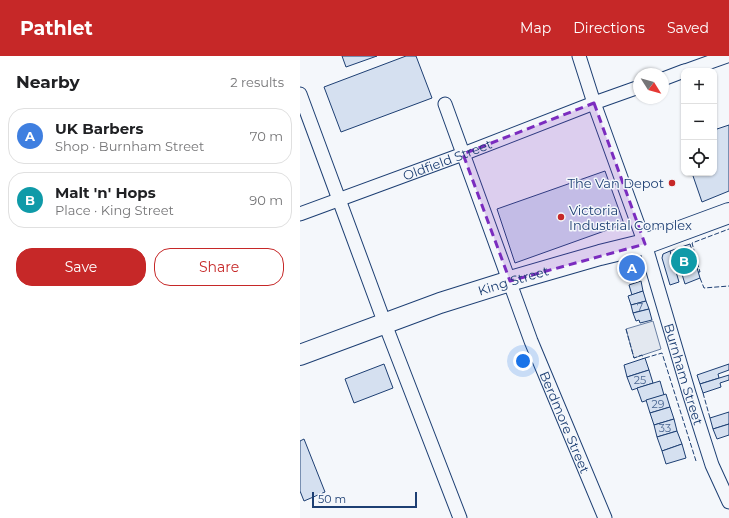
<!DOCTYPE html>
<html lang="en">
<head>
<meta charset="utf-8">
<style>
	body { margin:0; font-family:Montserrat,sans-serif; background:#f6f6f6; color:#202124 }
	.controls { position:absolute; right:12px; top:12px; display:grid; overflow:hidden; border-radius:8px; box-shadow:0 1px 3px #0004 }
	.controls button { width:36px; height:36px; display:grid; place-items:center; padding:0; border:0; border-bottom:1px solid #e0e0e0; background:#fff; color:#202124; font:20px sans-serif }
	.compass { position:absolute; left:333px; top:12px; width:36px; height:36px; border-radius:50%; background:#fff; box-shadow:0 1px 3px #0004; rotate:127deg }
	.scale { position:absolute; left:12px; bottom:10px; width:105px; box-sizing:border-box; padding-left:4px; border:2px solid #1d3f73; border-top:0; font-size:11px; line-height:14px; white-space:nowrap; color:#1d3f73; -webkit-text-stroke:3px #f4f7fb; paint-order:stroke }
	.you { position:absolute; left:223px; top:305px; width:14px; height:14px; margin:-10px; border:3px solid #fff; border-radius:50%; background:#1a73e8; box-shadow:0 0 0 6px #1a73e833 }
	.badge { display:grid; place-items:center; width:26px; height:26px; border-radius:50%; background:#c62828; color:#fff; font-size:13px; font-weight:700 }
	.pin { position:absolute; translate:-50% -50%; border:2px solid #fff; box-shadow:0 1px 4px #0006 }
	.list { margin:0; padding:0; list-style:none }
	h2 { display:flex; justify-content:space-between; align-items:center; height:52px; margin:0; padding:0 16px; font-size:17px }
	h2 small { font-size:13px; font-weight:400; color:#757577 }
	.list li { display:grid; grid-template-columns:26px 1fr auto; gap:12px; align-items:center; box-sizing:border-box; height:56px; margin:0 8px 8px; padding:0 8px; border:1px solid #e0e0e0; border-radius:16px }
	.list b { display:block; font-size:15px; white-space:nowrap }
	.list p { margin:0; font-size:13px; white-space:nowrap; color:#757577 }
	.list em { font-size:13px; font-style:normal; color:#757577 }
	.actions { display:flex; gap:8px; padding:12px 16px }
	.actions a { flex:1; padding:9px 0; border:1px solid #c62828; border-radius:16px; text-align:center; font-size:14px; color:#c62828 }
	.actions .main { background:#c62828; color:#fff }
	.icon { flex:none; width:22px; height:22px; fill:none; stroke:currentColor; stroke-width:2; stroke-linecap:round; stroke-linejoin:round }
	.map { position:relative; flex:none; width:429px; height:462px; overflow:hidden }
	header { display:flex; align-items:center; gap:24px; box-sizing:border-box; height:56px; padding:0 20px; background:#c62828; color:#fff }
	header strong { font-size:19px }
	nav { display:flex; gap:22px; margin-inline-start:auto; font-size:14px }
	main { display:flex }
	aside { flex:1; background:#fff }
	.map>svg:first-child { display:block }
	.parking { fill:#e3e8f0; stroke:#687fa3 }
	.building { fill:#d5e0f0; stroke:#1d3f73 }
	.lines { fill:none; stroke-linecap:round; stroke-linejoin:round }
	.minor-casing { stroke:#1d3f73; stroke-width:15 }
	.primary-casing { stroke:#1d3f73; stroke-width:22 }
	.minor { stroke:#f4f7fb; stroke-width:13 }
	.primary { stroke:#f4f7fb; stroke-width:20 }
	.fence { stroke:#1d3f73; stroke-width:1; stroke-dasharray:5 2; stroke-linecap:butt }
	.marked { fill:#7b2cbf; fill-opacity:0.2; stroke:#7b2cbf; stroke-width:3; stroke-dasharray:8 5; stroke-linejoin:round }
	.poi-dot { fill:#c62828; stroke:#f4f7fb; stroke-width:1.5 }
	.labels { text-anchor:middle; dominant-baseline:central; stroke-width:3; stroke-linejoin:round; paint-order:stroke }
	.number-label { font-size:11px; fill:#4b6792 }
	.street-label { font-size:13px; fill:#1d3f73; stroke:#f4f7fb }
	.poi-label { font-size:13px; fill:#1d3f73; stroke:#f4f7fb; text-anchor:end }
</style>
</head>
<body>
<header>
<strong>Pathlet</strong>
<nav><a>Map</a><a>Directions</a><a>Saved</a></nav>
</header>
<main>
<aside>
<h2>Nearby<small>2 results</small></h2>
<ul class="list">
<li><span class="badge" style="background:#3f7fe0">A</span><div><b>UK Barbers</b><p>Shop · Burnham Street</p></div><em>70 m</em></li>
<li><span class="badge" style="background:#0f9aa8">B</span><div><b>Malt 'n' Hops</b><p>Place · King Street</p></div><em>90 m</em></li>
</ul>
<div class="actions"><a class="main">Save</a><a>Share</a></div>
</aside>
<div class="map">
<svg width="429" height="462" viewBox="0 0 429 462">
	<rect width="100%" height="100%" fill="#f4f7fb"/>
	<polygon class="parking" points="353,265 361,293 334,302 326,273"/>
	<g class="building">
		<polygon points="42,0 77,0 46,11"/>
		<polygon points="106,0 116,0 132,42 41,76 24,31"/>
		<polygon points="429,69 429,135 402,146 392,117 414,117 414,74"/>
		<polygon points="305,115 324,168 215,207 197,153"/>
		<polygon points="390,188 400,222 385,228 381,215 377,216 370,195"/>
		<polygon points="370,195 379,226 370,229 362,202 363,198"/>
		<polygon points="341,225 343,235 332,239 329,229"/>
		<polygon points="343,235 346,245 331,249 328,240"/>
		<polygon points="346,245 349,253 333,257 331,249"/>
		<polygon points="349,253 352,264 340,267 339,264 336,265 333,257"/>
		<polygon points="345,302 349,314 327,321 324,309"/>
		<polygon points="84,308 93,332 54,347 45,323"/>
		<polygon points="429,308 429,314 418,318 419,322 400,328 397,319"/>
		<polygon points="349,314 353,327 332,334 327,321"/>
		<polygon points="429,319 429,324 420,327 421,331 403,337 400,328"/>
		<polygon points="360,325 364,339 342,346 337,332"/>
		<polygon points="366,338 370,351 350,357 346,344"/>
		<polygon points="370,351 374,363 354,369 350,357"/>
		<polygon points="429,356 429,368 413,373 410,362"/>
		<polygon points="374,363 377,375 357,381 354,369"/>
		<polygon points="429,368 429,379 417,383 413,373"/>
		<polygon points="377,375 382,388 362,395 357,381"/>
		<polygon points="4,383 25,436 4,445 0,435 0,385"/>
		<polygon points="382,388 386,402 366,408 362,395"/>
	</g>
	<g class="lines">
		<defs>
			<g id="minor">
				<path id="s1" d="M279,0l15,47 51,141 44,149 23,72 17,37"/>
				<polyline points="385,15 427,0"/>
				<polyline points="363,23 384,15"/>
				<polyline points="0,38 85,268 160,462"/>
				<path id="s2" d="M145,48l86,237 74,177"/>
				<path id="s3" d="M0,158l163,-60 131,-51 45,-16"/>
			</g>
			<g id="primary">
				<path id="s4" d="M0,299l140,-52 70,-22 90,-26 45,-11 84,-31"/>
			</g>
		</defs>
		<use href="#minor" class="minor-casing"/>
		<use href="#primary" class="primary-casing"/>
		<use href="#minor" class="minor"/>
		<use href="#primary" class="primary"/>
		<g class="fence">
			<polyline points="398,216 400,216 392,187 429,173"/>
			<polyline points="400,222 404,232 429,230"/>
			<polyline points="326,273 334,302 342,299 343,303"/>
			<polyline points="345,302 362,297 396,405"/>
			<polyline points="403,337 410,362"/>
		</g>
	</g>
	<path class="marked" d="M294,47l51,141 -135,37 -47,-127z"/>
	<g class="poi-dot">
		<circle cx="372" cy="127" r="4"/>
		<circle cx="261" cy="161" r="4"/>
	</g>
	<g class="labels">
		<g class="number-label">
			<text x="340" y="251">7</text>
			<text x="340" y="324">25</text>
			<text x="358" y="348">29</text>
			<text x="365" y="372">33</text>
		</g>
		<g class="street-label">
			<text stroke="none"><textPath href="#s3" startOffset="157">Oldfield Street</textPath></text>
			<text stroke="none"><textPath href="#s4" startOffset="226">King Street</textPath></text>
			<text stroke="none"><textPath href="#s1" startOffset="335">Burnham Street</textPath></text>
			<text stroke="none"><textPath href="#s2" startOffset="340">Berdmore Street</textPath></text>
		</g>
		<g class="poi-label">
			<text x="364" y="127">The Van Depot</text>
			<text x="269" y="154" text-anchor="start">Victoria<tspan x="269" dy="15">Industrial Complex</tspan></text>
		</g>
	</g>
</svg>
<div class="controls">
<button>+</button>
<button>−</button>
<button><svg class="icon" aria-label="locate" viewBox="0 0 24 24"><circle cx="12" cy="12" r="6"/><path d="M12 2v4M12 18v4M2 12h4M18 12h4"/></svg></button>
</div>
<svg class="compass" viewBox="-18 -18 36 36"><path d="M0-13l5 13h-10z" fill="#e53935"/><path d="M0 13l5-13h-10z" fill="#757577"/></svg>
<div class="scale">50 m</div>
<div class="you"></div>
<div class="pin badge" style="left:332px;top:212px;background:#3f7fe0">A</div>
<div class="pin badge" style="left:384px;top:205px;background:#0f9aa8">B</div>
</div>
</main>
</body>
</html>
